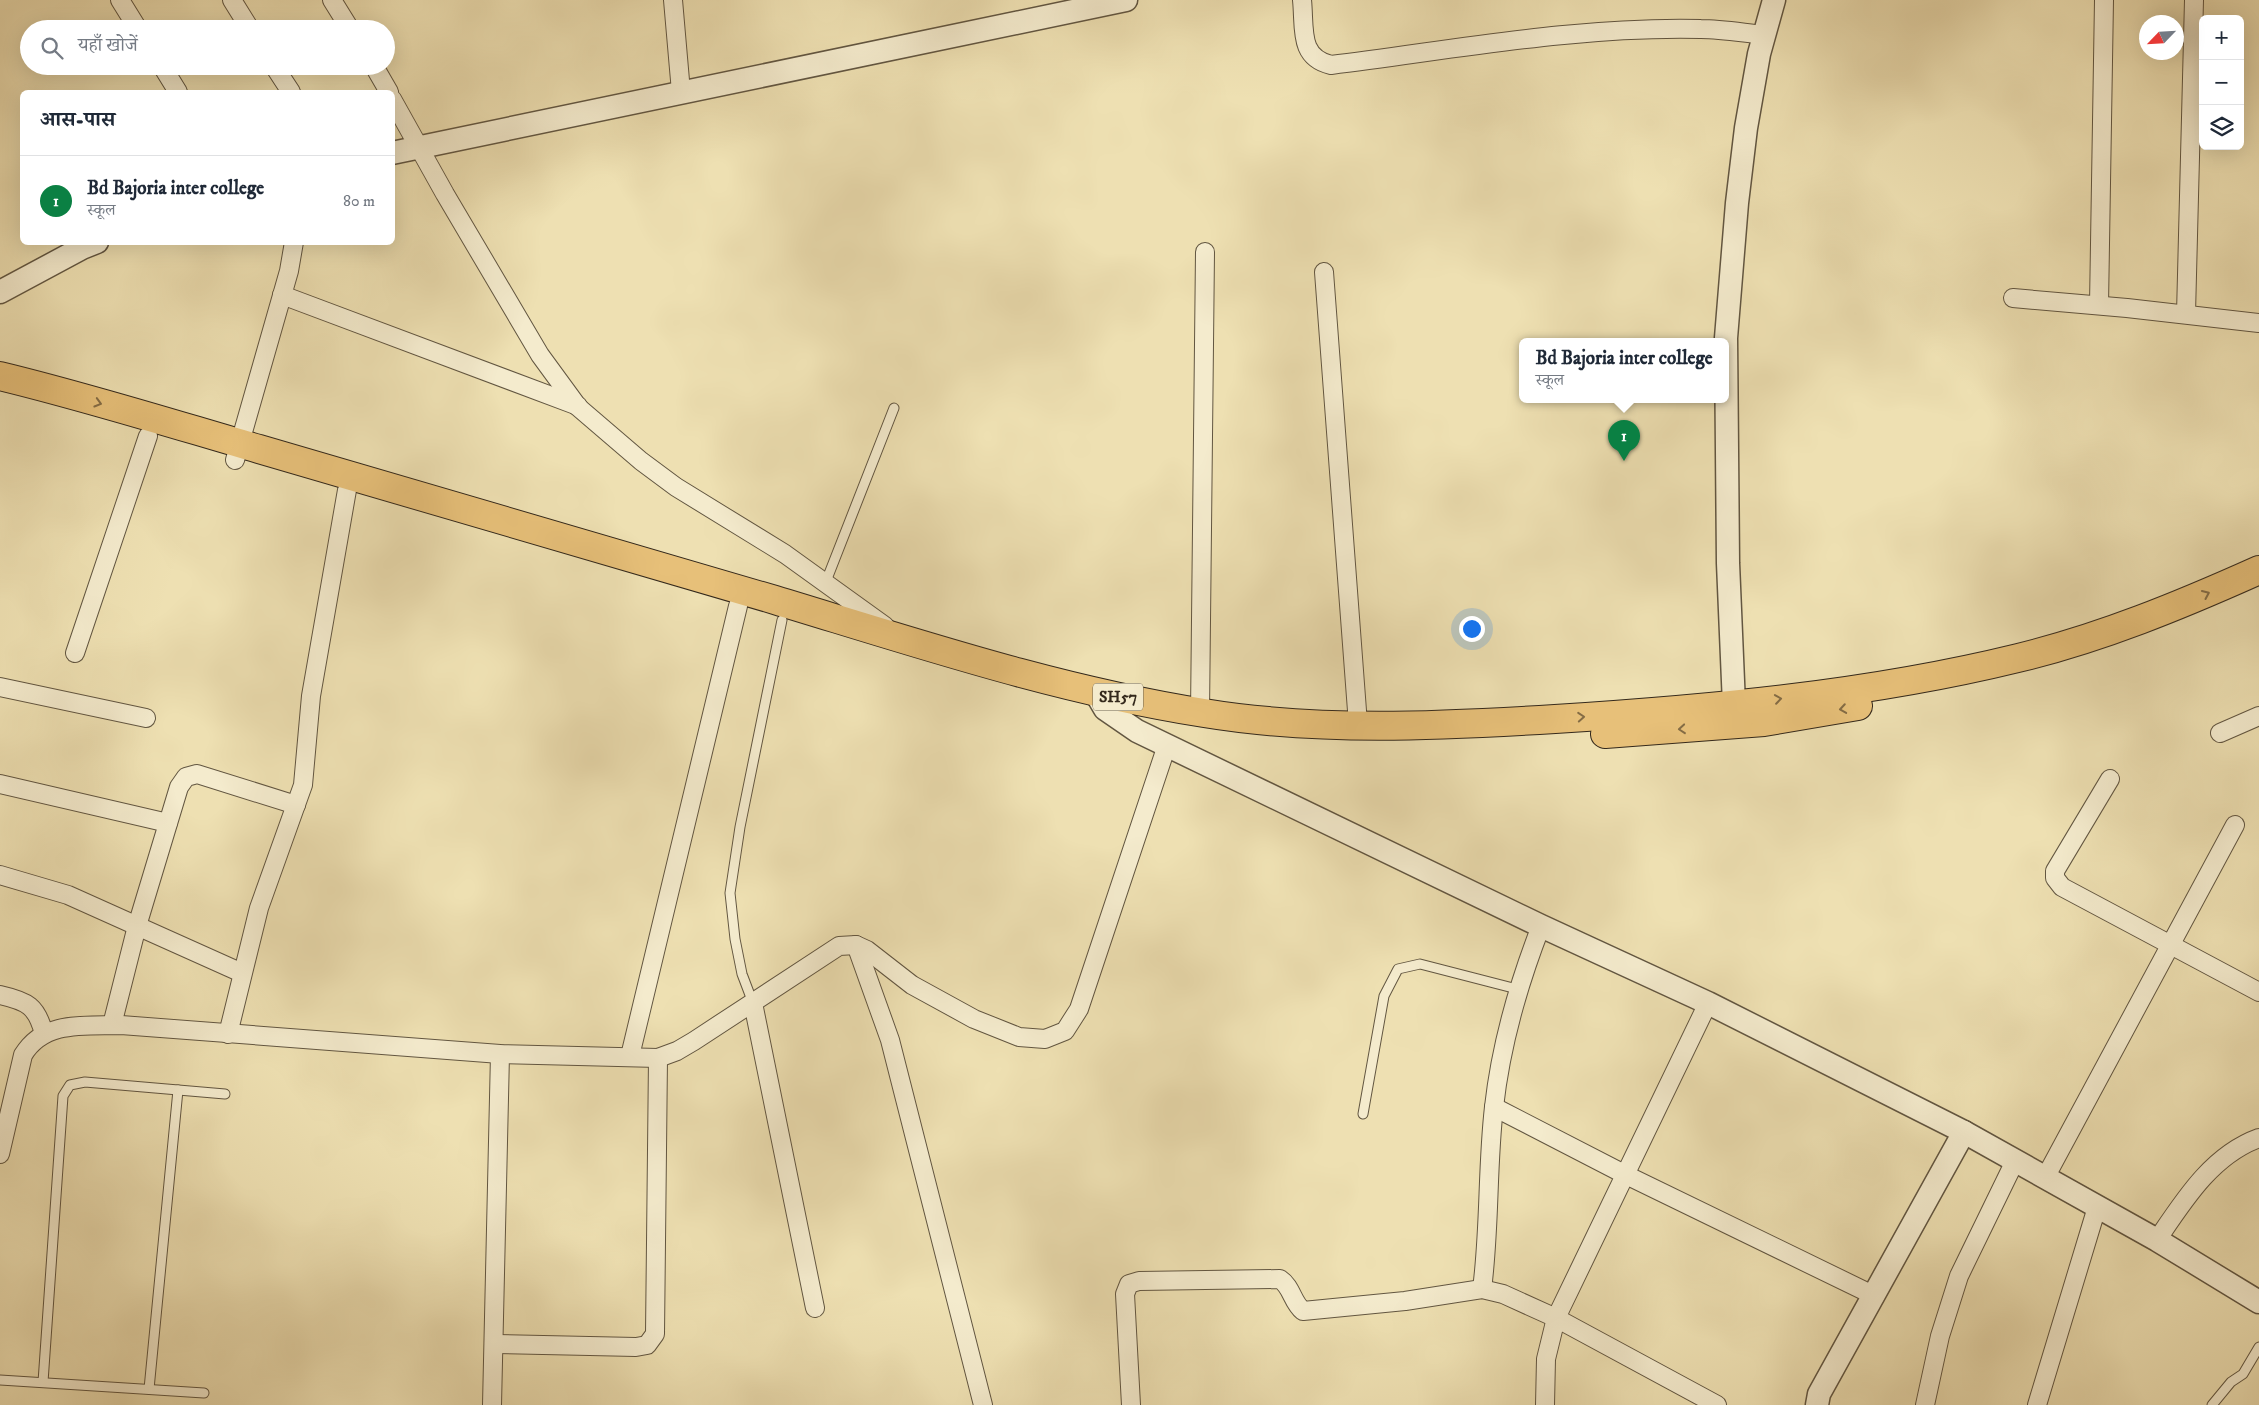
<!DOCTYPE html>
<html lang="hi">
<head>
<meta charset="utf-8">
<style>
	body { margin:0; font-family:"IM FELL DW Pica","Noto Serif Devanagari",serif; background:#f2f2f3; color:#1f2937 }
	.controls { position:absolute; right:15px; top:15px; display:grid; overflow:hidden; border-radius:8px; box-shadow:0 5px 20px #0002 }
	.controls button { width:45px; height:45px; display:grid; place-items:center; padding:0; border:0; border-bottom:1px solid #e0e1e3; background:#fff; color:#1f2937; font:25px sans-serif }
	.compass { position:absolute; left:2139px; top:15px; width:45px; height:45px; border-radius:50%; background:#fff; box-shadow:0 5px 20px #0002; rotate:245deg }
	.you { position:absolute; left:1471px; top:628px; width:18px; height:18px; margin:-12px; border:4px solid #fff; border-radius:50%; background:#1a73e8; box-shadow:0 0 0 8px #1a73e833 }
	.badge { display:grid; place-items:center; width:32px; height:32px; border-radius:50%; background:#0b8043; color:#fff; font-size:16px; font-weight:700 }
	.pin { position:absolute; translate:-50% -41px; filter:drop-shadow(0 1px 2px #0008) }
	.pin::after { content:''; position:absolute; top:26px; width:18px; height:15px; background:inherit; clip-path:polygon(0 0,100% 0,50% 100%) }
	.popup { position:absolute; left:1519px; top:338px; width:210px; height:65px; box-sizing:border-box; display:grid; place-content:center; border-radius:8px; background:#fff; filter:drop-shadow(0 1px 4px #0005); font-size:16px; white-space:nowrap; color:#747a83 }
	.popup b { font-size:19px; color:#1f2937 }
	.popup::after { content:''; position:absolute; left:50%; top:100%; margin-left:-10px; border:10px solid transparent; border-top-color:#fff }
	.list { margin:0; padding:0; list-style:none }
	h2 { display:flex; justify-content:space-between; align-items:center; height:65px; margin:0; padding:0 20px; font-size:21px }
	h2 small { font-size:16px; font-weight:400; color:#747a83 }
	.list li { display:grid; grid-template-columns:32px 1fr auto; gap:15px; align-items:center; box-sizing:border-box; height:90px; padding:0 20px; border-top:1px solid #e0e1e3 }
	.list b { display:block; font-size:19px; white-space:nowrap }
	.list p { margin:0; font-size:16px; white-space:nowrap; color:#747a83 }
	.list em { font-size:16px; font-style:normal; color:#747a83 }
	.icon { flex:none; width:28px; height:28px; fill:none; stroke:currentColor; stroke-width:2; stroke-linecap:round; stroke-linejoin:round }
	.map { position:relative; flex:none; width:2259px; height:1405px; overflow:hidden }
	.search { position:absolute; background:#fff; box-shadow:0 5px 20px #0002; left:20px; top:20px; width:375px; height:55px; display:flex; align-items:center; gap:12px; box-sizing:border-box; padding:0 18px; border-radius:28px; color:#747a83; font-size:19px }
	.panel { position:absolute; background:#fff; box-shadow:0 5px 20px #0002; left:20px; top:90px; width:375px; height:155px; border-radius:8px }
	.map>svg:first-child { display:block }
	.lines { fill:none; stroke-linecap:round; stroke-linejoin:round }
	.service-casing { stroke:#625641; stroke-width:11 }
	.minor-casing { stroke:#625641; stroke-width:20 }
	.tertiary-casing { stroke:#625641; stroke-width:25 }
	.primary-casing { stroke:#33281b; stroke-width:30 }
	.service { stroke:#f4ebcd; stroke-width:9 }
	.minor { stroke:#f4ebcd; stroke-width:18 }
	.tertiary { stroke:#f4ebcd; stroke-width:22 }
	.primary { stroke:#e7c079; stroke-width:28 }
	.oneway { stroke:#846c45 }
	.labels { text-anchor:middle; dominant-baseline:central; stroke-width:4.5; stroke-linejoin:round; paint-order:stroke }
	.shield { fill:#f4ebcd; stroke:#6d6250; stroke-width:1 }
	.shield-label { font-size:16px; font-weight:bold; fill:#33281b }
</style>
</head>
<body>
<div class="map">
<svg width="2259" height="1405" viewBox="0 0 2259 1405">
	<rect width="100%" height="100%" fill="#eee0b2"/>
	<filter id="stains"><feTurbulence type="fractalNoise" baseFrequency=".004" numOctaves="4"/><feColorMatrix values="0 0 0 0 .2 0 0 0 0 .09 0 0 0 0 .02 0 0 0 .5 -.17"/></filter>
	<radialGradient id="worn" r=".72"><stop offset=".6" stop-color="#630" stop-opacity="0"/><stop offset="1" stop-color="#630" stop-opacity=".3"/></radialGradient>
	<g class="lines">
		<defs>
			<g id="service">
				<polyline points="825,584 894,408"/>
				<polyline points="753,1003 742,974 735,939 730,893 740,827 782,620"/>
				<polyline points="1363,1114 1384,996 1398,969 1420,964 1517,989"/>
				<polyline points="0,1380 204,1393"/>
				<polyline points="43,1382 63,1096 70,1085 85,1082 225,1094"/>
				<polyline points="149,1389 178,1090"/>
				<polyline points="2212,1405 2231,1382 2243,1374 2259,1347"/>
			</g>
			<g id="minor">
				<polyline points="120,0 138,29"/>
				<polyline points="232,0 250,29"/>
				<polyline points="332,0 350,29"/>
				<polyline points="673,0 681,92"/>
				<path d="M1302,0c3,28 -4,57 29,65 122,-15 246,-39 370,-36 21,0 43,4 64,6"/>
				<polyline points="162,66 178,92"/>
				<polyline points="274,66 291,92"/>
				<polyline points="374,66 389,92"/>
				<polyline points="392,99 445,194 540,355 578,407 641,461 676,487 785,554 885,626"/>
				<polyline points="1324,272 1358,724"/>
				<polyline points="282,295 578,406"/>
				<polyline points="2013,298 2127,308 2259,323"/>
				<polyline points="2099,305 2104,0"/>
				<polyline points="2186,314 2194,0"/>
				<polyline points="235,460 289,271 294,242"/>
				<polyline points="75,653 148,436"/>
				<polyline points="0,687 146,718"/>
				<polyline points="1200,713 1205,252"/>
				<polyline points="2220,733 2259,716"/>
				<polyline points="2110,779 2055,871 2055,878 2062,887 2259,992"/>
				<polyline points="0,784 168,823"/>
				<polyline points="0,875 68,895 242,973"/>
				<polyline points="856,945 890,1040 983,1405"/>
				<path d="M0,995c27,6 37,11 44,39"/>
				<polyline points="753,1003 815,1308"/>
				<polyline points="112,1025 137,926 179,787 186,777 197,774 296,805"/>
				<polyline points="228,1034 259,908 303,785 311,696 347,490"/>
				<polyline points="630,1056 738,606"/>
				<polyline points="1494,1107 1626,1175 1875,1296"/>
				<path d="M0,1154l23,-99c21,-35 62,-29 98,-30l379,29 158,4 19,-7 17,-10 145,-95 17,-1 11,5 45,35 62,34 45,18 26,2 20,-8 14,-22 88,-264"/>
				<polyline points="2045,1178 2235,825"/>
				<path d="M2157,1240c27,-40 55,-85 102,-102"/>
				<path d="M1482,1289c8,-60 5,-122 12,-182 7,-63 24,-122 47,-181"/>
				<polyline points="494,1344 636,1347 647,1345 655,1334 658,1058"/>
				<polyline points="492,1405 500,1054"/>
				<path d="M1131,1405l-6,-111 4,-10 10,-3 141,-2c12,8 12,23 23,32l102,-10 77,-12 21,5 53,24 161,87"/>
				<polyline points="1545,1405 1546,1359 1556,1318 1708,1003"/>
				<polyline points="1925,1405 1940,1336 1959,1276 2015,1161"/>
				<polyline points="2037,1405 2097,1207"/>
			</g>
			<g id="tertiary">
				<polyline points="392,153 1126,0"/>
				<polyline points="0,292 82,248 97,242"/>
				<polyline points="1095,692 1105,709 1137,731 1541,926 1708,1003 1964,1132 2157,1240 2259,1302"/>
				<polyline points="1734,705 1728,563 1726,338 1737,203 1746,128 1759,54 1774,0"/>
				<polyline points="1817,1405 1819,1394 1964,1132"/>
			</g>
			<g id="primary">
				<path d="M0,376c87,21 173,48 259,73 172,49 344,100 516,151 142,43 283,90 429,113 115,19 235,13 351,6 154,-10 312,-24 463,-61 83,-20 163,-53 241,-88"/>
				<polyline points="1605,734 1764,722 1858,706"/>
			</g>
		</defs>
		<use href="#service" class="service-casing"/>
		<use href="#minor" class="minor-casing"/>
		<use href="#tertiary" class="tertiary-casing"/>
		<use href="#primary" class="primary-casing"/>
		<use href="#service" class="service"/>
		<use href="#minor" class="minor"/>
		<use href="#tertiary" class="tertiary"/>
		<use href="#primary" class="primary"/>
	</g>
	<defs><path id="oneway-chevron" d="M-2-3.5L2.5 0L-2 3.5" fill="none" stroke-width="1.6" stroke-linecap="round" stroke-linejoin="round" transform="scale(1.25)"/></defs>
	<g class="oneway">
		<use href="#oneway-chevron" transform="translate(98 403) rotate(16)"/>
		<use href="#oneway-chevron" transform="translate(2206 594) rotate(-24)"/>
		<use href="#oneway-chevron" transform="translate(1778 699) rotate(-8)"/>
		<use href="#oneway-chevron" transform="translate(1843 709) rotate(171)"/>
		<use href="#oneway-chevron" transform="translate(1581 717) rotate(-4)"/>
		<use href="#oneway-chevron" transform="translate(1682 729) rotate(175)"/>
	</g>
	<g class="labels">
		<rect class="shield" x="1093" y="683.5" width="50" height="27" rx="4"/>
		<g class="shield-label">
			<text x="1118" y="697">SH57</text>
		</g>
	</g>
	<rect width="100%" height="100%" filter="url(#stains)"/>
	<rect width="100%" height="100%" fill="url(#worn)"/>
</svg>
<div class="controls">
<button>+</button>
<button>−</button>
<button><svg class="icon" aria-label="layers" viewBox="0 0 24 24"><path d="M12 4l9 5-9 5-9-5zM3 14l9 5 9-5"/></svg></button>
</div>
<svg class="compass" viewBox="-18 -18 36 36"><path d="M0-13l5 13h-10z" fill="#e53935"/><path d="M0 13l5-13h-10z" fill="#747a83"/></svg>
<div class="you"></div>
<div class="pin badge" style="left:1624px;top:461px">1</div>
<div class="popup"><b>Bd Bajoria inter college</b>स्कूल</div>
<div class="search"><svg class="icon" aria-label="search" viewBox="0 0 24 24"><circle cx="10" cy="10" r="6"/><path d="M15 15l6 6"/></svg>यहाँ खोजें</div>
<section class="panel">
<h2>आस-पास<small></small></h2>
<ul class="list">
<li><span class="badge">1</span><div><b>Bd Bajoria inter college</b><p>स्कूल</p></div><em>80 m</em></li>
</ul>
</section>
</div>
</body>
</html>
